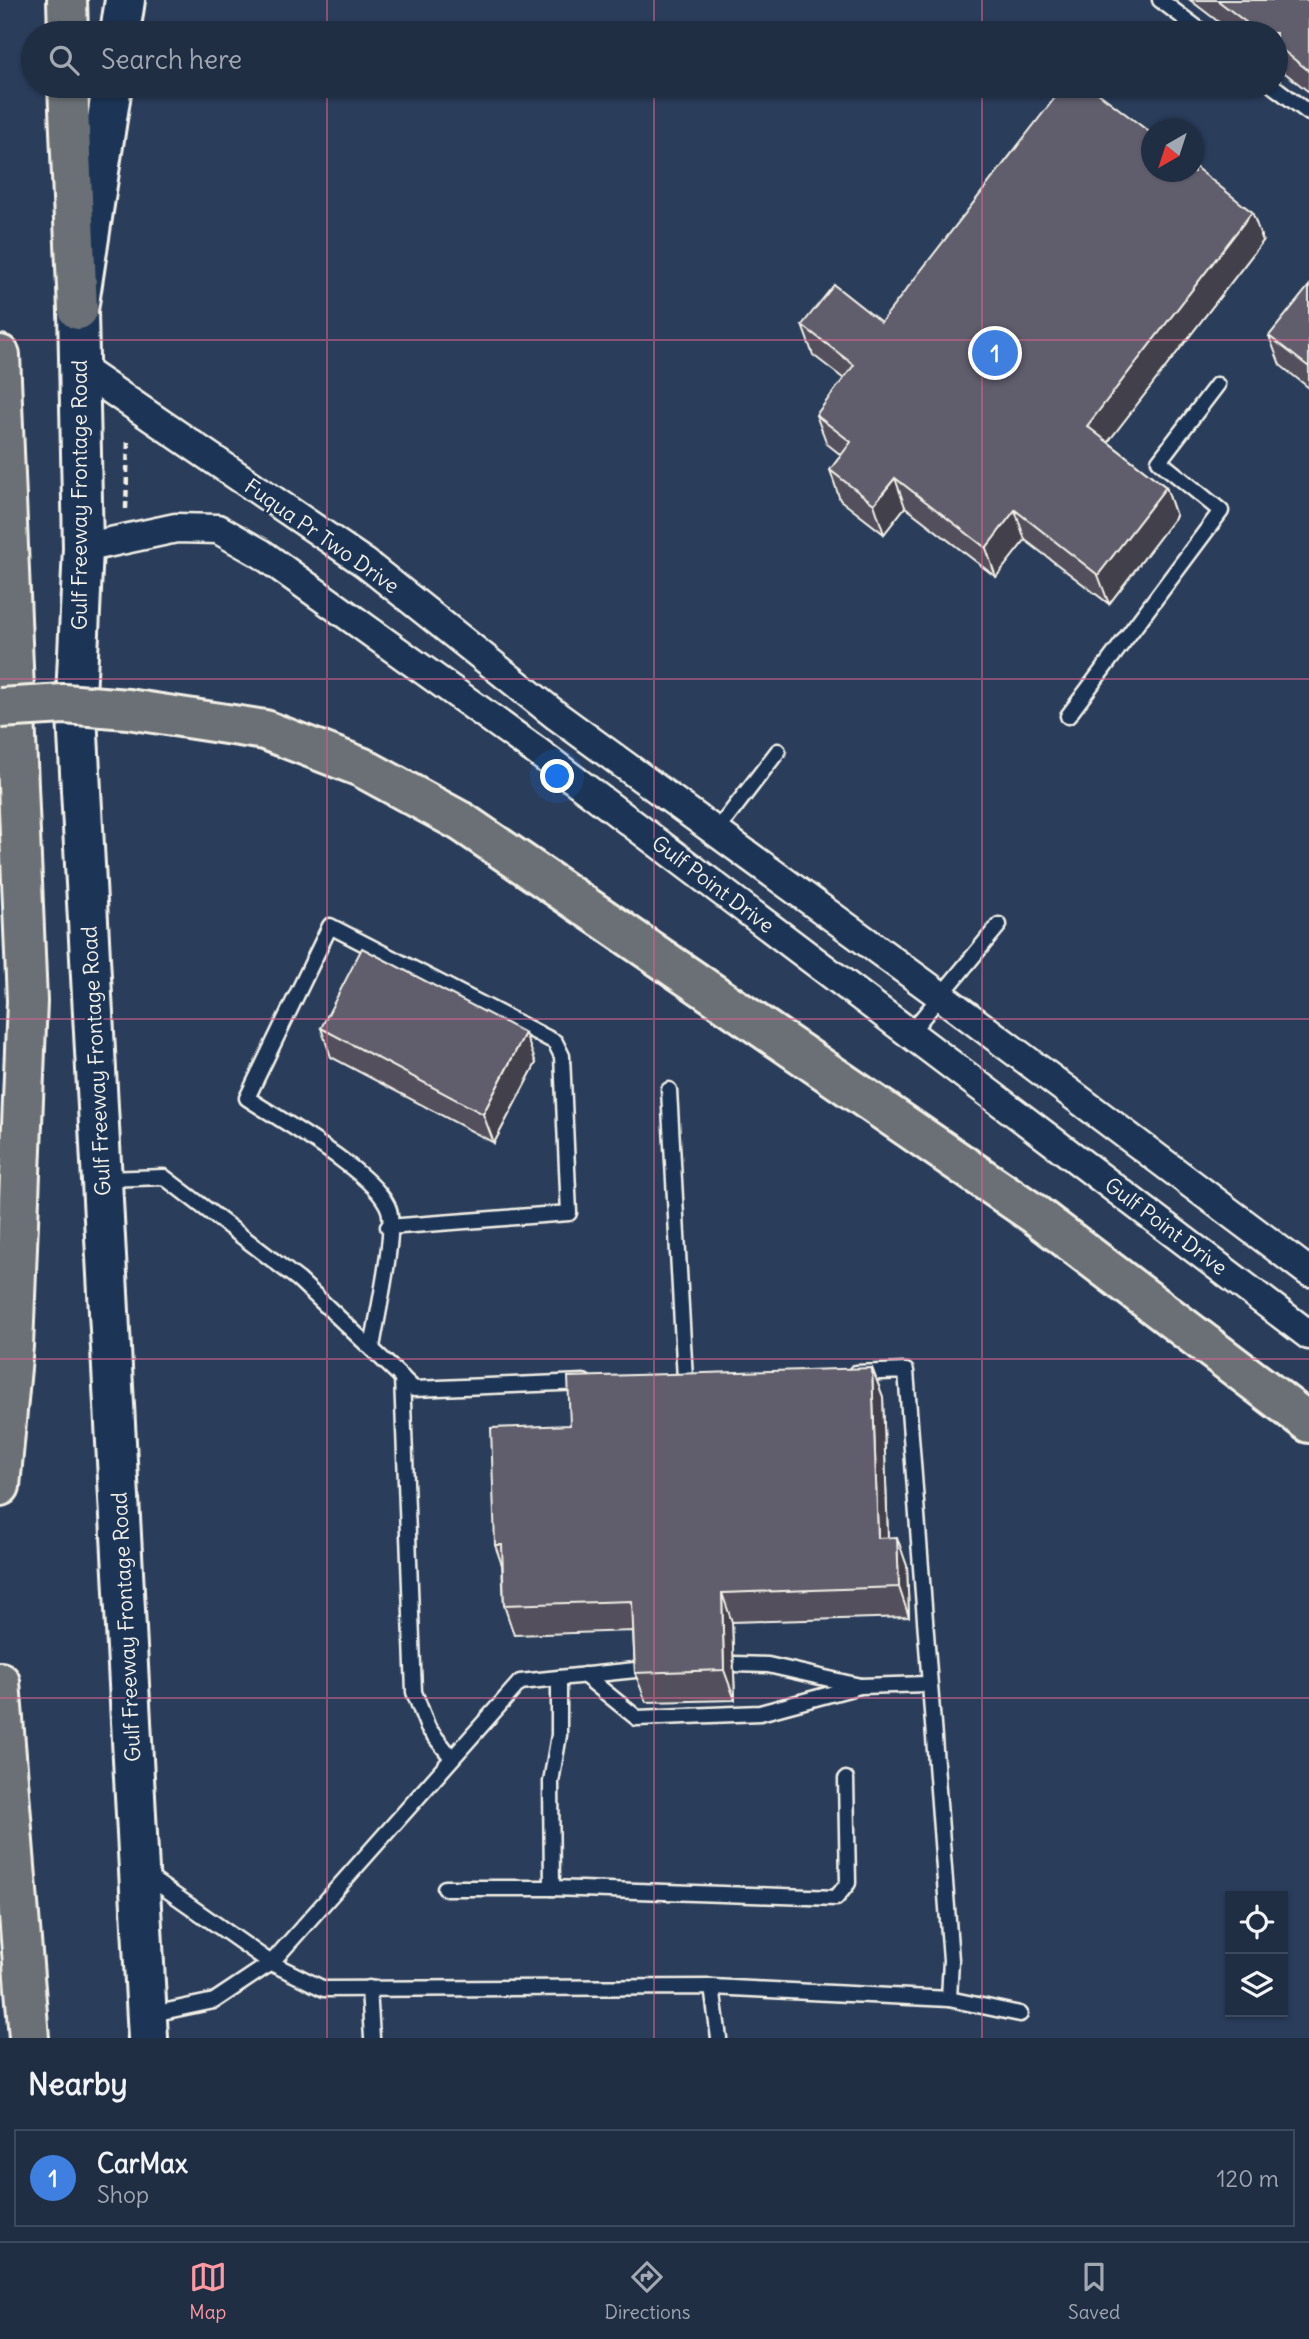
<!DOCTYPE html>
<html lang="en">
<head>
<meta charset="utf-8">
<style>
	body { margin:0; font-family:Delius,sans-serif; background:#2d3a4f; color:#f1f3f6 }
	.controls { position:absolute; right:21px; bottom:21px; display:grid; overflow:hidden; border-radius:0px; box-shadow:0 2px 5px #0004 }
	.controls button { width:63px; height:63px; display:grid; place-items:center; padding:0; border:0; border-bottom:2px solid #3d4a5d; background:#202e44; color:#f1f3f6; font:35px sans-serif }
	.compass { position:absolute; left:1141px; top:119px; width:63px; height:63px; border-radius:50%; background:#202e44; box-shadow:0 2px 5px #0004; rotate:219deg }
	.you { position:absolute; left:558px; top:777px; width:24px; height:24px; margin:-18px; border:5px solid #fff; border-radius:50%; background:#1a73e8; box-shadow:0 0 0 10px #1a73e833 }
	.badge { display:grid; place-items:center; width:46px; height:46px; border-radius:50%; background:#ff9aa2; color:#fff; font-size:23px; font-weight:700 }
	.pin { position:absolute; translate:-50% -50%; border:4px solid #fff; box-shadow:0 2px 7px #0006 }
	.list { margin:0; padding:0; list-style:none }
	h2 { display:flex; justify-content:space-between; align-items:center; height:91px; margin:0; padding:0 28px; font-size:30px }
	h2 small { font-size:23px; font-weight:400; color:#a2a8b2 }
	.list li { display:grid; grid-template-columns:46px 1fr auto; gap:21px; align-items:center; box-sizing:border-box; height:98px; margin:0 14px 14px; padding:0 14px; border:2px solid #3d4a5d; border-radius:0px }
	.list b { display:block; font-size:26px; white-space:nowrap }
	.list p { margin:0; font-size:23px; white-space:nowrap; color:#a2a8b2 }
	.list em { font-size:23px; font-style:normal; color:#a2a8b2 }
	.icon { flex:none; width:38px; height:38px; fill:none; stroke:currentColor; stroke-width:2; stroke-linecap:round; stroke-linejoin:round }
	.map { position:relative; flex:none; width:1309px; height:2038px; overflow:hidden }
	.search { position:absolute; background:#202e44; box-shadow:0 2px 5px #0004; left:21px; right:21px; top:21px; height:77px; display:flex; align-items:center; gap:18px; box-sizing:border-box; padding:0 24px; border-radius:38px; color:#a2a8b2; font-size:26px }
	.sheet { height:203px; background:#202e44 }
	nav { display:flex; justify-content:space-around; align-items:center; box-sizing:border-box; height:98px; border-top:2px solid #3d4a5d; background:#202e44; font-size:19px; color:#a2a8b2 }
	nav a { display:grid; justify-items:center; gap:4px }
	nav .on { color:#ff9aa2 }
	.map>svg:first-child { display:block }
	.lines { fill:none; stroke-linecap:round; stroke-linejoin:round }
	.lane-casing { stroke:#f4f1e8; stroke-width:19 }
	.street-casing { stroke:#f4f1e8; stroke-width:33 }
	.secondary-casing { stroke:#f4f1e8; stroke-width:44 }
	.highway-casing { stroke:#f4f1e8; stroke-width:44 }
	.path { stroke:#f4f1e8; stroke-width:4.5; stroke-dasharray:7 5; stroke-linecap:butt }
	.lane { stroke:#1d3557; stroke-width:14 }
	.street { stroke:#1d3557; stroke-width:28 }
	.secondary { stroke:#1d3557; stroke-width:38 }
	.highway { stroke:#6a7074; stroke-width:38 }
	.highway-bridge-casing { stroke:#f4f1e8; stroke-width:44; stroke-linecap:butt }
	.highway-bridge { stroke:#6a7074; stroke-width:38 }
	.wall { fill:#53505d; stroke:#f4f1e8; stroke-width:2 }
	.shaded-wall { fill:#43414c; stroke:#f4f1e8; stroke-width:2 }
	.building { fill:#605d6c; stroke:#f4f1e8; stroke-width:2 }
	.grid { fill:none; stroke:#d4648c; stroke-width:2; stroke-opacity:0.55 }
	.labels { text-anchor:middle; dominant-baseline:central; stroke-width:5; stroke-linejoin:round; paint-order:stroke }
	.street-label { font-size:21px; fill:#f4f1e8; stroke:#1d3557 }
</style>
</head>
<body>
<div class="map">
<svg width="1309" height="2038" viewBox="0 0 1309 2038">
	<rect width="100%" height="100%" fill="#2a3d5b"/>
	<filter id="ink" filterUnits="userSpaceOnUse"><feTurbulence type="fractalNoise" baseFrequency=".0143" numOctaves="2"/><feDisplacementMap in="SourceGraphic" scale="14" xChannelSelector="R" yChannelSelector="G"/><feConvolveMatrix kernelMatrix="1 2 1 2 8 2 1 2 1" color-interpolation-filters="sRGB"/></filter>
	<g filter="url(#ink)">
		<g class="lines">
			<defs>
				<g id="lane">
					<polyline points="1160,0 1204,33"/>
					<polyline points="1273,86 1309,113"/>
					<polyline points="1068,716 1221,511 1159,461 1217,385"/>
					<polyline points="716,832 778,751"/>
					<polyline points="910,1033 999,925"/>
					<polyline points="669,1090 685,1379"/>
					<polyline points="105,1179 164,1177 299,1280 414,1389 584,1382"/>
					<path d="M372,1348c4,-27 24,-115 17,-138 -11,-36 -109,-90 -142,-112l83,-172 225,116 7,14 7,157 -181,14"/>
					<polyline points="402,1377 414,1692 428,1728 452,1758"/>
					<polyline points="734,1664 768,1665 860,1686 928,1684"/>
					<polyline points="584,1675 637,1718 760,1713 860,1686"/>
					<polyline points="559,1678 559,1735 551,1782 552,1888 836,1898 848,1883 846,1779"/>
					<polyline points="143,1873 271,1963 324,1989 712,1987 949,1999 951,1960 906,1371 856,1373"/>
					<polyline points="445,1888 552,1888"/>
					<polyline points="712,1987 719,2038"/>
					<polyline points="369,1988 372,2038"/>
					<polyline points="949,1999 1020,2014"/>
					<polyline points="148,2015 214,2001 271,1963 520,1682 645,1669"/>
				</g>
				<g id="street">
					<polyline points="78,367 365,563 557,716 941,996 1309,1272"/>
					<polyline points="83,548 176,528 218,529 262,554 535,750 1309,1335"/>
				</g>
				<g id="secondary">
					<polyline points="120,33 125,0"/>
					<polyline points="112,86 78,310 83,548 76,697 148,2038"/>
				</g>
				<g id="highway">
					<polyline points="67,0 68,33"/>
					<polyline points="68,86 78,310"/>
					<polyline points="0,355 27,1001 13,1346 0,1486"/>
					<polyline points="462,822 1033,1213 1309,1423"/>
					<polyline points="0,1682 29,2038"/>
				</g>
			</defs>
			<use href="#lane" class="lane-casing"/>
			<use href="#street" class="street-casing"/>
			<use href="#secondary" class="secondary-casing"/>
			<use href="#highway" class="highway-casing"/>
			<polyline class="path" points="126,509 128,438"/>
			<use href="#lane" class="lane"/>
			<use href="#street" class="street"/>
			<use href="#secondary" class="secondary"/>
			<use href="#highway" class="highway"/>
			<defs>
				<polyline id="highway-bridge" points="0,708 64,704 128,709 265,730 361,767 462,822"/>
			</defs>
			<use href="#highway-bridge" class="highway-bridge-casing"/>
			<use href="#highway-bridge" class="highway-bridge"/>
		</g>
		<g class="wall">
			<polygon points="1190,0 1309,0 1309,92 1276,66 1276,33 1233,33"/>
			<polygon points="1263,241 1108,442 1166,487 1176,516 1109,604 1025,540 996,577 905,507 884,534 840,500 830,470 841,455 827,444 816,415 844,379 813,355 802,325 881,322"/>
			<polygon points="1309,286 1309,388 1280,365 1269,336"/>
			<polygon points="321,1028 536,1063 494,1143 331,1057"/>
			<polygon points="872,1368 883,1397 888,1537 907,1566 909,1617 732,1622 735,1700 646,1702 635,1673 633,1631 514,1635 504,1605 502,1565 495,1545 570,1425"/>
		</g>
		<g class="shaded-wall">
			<polygon points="1252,212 1263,241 1098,455 1087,426"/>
			<polygon points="895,478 905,507 884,534 874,504"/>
			<polygon points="1166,487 1176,516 1109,604 1098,575"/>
			<polygon points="1015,510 1025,540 996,577 986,548"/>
			<polygon points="525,1033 536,1063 494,1143 483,1114"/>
			<polygon points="872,1368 883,1397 889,1567 878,1538"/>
			<polygon points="897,1537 907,1566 909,1617 899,1587"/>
			<polygon points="722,1593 732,1622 735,1700 724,1670"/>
		</g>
		<g class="building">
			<polygon points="1217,0 1309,0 1309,71 1276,45 1276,33 1260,33"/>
			<polygon points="1064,86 1089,86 1152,134 1152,172 1194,172 1194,166 1252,212 1087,426 1166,487 1098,575 1015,510 986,548 895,478 874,504 830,470 851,442 816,415 854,365 802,325 834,285 881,322"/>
			<polygon points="1309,286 1309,367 1269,336"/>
			<polygon points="362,948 525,1033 483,1114 321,1028"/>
			<polygon points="872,1368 878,1538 897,1537 899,1587 722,1593 724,1670 635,1673 632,1601 504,1605 502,1545 495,1545 491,1428 570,1425 568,1377"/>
		</g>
	</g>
	<path class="grid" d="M327,0v33M654,0v33M982,0v33M327,86v1952M654,86v1952M982,86v1952M0,340h1309M0,679h1309M0,1019h1309M0,1359h1309M0,1698h1309"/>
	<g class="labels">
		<g class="street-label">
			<text transform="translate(79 495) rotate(-90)">Gulf Freeway Frontage Road</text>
			<text transform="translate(322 536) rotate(35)">Fuqua Pr Two Drive</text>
			<text transform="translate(713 884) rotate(37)">Gulf Point Drive</text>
			<text transform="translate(96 1061) rotate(-93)">Gulf Freeway Frontage Road</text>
			<text transform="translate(1166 1226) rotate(37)">Gulf Point Drive</text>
			<text transform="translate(126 1627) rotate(-93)">Gulf Freeway Frontage Road</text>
		</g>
	</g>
</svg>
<div class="controls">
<button><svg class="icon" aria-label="locate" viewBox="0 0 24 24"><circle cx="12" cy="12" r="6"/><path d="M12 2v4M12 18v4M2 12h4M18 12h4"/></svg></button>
<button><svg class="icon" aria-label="layers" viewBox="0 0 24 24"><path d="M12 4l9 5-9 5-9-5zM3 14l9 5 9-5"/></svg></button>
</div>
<svg class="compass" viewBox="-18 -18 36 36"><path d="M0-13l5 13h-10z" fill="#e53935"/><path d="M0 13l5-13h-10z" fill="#a2a8b2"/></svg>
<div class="you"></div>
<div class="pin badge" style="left:995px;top:353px;background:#3f7fe0">1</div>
<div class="search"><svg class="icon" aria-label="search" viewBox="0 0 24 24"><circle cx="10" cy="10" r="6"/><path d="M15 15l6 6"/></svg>Search here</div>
</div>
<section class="sheet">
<h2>Nearby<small></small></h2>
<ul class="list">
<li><span class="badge" style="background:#3f7fe0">1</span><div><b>CarMax</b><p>Shop</p></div><em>120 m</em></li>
</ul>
</section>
<nav>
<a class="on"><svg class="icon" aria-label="map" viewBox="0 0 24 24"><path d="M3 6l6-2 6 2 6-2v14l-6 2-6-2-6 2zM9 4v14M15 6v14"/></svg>Map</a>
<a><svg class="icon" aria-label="directions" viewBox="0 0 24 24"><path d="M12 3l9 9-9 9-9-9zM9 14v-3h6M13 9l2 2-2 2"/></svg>Directions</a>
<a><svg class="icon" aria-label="saved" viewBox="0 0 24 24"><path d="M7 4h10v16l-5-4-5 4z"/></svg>Saved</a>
</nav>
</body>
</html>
